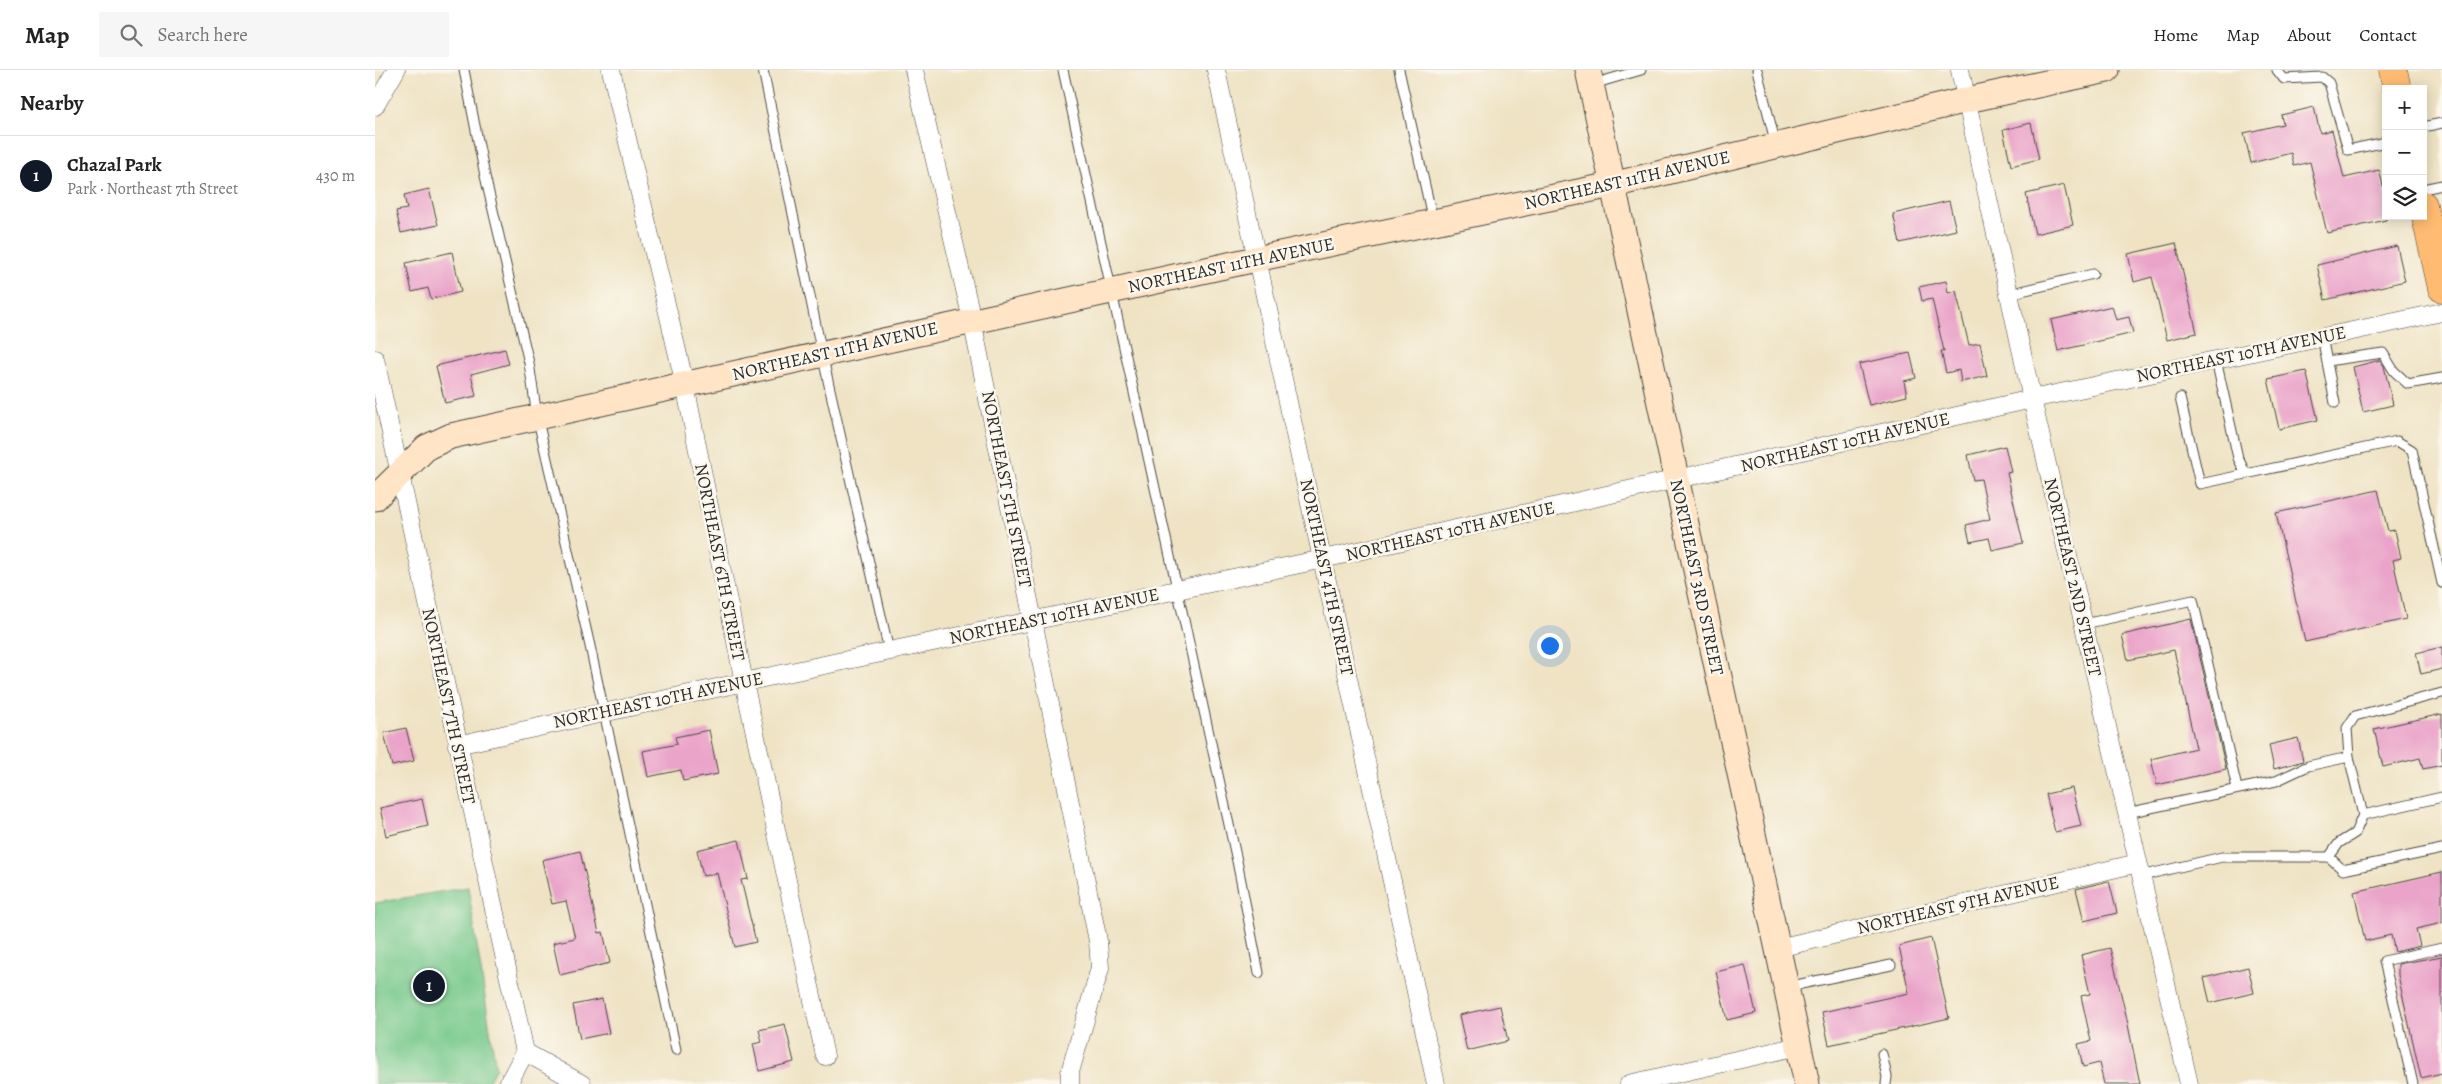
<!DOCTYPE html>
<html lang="en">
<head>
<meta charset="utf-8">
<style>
	body { margin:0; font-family:Alegreya,serif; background:#f6f6f6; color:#222 }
	.controls { position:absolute; right:15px; top:15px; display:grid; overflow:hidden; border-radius:0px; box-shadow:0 2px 12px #0003 }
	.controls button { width:45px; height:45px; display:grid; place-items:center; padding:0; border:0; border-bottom:1px solid #e0e0e0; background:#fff; color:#222; font:25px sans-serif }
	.you { position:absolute; left:1174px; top:575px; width:18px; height:18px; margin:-12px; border:4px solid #fff; border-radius:50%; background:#1a73e8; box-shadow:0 0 0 8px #1a73e833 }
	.badge { display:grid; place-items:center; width:32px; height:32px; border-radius:50%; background:#111827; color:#fff; font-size:16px; font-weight:700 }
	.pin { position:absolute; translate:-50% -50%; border:2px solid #fff; box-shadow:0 1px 5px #0006 }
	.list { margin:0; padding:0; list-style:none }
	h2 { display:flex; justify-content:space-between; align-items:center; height:65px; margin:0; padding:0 20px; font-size:21px }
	h2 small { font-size:16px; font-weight:400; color:#767676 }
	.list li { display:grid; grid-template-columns:32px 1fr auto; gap:15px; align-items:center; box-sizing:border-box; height:80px; padding:0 20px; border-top:1px solid #e0e0e0 }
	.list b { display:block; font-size:19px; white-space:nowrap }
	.list p { margin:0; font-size:16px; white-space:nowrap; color:#767676 }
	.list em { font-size:16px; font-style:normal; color:#767676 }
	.icon { flex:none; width:28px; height:28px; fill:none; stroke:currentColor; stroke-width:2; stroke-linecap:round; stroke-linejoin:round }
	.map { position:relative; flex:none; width:2067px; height:1014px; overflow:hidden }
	header { display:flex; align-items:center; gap:30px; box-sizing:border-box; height:70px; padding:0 25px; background:#fff; border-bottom:1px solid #e0e0e0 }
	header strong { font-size:24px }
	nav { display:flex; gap:28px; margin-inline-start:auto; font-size:18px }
	.search { width:350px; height:45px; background:#f6f6f6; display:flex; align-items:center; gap:12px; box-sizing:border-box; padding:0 18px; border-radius:0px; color:#767676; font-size:19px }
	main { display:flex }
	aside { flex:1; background:#fff }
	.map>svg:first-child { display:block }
	.green { fill:#77c98c; stroke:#517a5c }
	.building { fill:#eaa3c9 }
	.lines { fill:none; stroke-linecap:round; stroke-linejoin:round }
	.lane-casing { stroke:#484742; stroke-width:11 }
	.street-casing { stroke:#484742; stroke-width:19 }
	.secondary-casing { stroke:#484742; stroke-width:27 }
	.primary-casing { stroke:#484742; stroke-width:29 }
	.lane { stroke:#fff; stroke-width:9 }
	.street { stroke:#fff; stroke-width:18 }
	.secondary { stroke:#ffe4c6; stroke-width:25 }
	.primary { stroke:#ffbb71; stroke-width:28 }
	.labels { text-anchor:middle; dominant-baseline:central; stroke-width:5; stroke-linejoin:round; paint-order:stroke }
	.street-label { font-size:18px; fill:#2b2b2b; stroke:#fbf7ec }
</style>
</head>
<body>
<header>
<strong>Map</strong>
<div class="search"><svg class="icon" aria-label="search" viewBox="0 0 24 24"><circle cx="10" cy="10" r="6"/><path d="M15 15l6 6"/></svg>Search here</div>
<nav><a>Home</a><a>Map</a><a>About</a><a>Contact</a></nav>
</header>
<main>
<aside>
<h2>Nearby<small></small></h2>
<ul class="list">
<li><span class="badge">1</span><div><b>Chazal Park</b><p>Park · Northeast 7th Street</p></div><em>430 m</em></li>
</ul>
</aside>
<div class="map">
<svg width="2067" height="1014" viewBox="0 0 2067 1014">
	<rect width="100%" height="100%" fill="#fbf7ec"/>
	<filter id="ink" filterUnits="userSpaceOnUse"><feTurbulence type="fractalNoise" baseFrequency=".02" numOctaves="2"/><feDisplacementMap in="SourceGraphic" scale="10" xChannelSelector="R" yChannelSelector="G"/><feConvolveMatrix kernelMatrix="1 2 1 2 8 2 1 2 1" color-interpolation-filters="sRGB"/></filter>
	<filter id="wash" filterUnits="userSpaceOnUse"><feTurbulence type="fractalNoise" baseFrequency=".0096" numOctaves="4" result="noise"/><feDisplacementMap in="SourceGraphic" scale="20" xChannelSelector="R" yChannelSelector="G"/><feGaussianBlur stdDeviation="1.12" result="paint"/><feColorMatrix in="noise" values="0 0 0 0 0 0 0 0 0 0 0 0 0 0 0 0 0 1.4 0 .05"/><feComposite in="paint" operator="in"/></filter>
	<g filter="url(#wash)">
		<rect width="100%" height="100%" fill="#efe3c4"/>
		<polygon class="green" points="93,817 121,998 112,1014 0,1014 0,833"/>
		<g id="blocks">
			<g class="building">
				<polygon points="1939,37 1945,63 1957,60 1969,108 2004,100 2011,127 2011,150 1952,163 1935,92 1919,96 1916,83 1876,93 1869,63 1908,54 1906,45"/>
				<polygon points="1656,53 1664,89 1636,96 1628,60"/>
				<polygon points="1689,115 1698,155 1660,164 1651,124"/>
				<polygon points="54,119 63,155 26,163 21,141 32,139 29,125"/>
				<polygon points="1574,131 1581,160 1525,173 1518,144"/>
				<polygon points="1801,173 1822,263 1792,270 1777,207 1759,212 1753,184"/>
				<polygon points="2022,176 2030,211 1950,230 1942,195"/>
				<polygon points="77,182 86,222 56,229 53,218 37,222 31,193"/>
				<polygon points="1571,211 1573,223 1581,221 1594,275 1605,273 1612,306 1586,312 1584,300 1571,303 1566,281 1569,281 1557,229 1547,231 1544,217"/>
				<polygon points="1737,236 1741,250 1754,247 1758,263 1683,281 1676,250"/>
				<polygon points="130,279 134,294 96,304 101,326 70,333 61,296"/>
				<polygon points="1535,283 1541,308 1529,311 1532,326 1494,335 1484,294"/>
				<polygon points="2005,290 2009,296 2018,335 1988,342 1978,297"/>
				<polygon points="1931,301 1943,350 1904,359 1893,309"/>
				<polygon points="1630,376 1636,402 1632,403 1648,473 1617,480 1614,468 1595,472 1591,455 1615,449 1606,409 1598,410 1593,385"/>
				<polygon points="2003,420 2013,461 2020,460 2026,488 2018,490 2031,549 1930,572 1901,443"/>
				<polygon points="1816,549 1851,699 1782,715 1776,689 1821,678 1799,580 1753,590 1747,565"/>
				<polygon points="2067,577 2067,599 2046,604 2041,583"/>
				<polygon points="2067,644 2067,695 2048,699 2045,688 2008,697 1999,659"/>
				<polygon points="31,658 39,691 17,696 9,663"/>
				<polygon points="334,660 343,704 308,711 306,700 273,707 268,681 302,674 300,667"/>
				<polygon points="1923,668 1928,691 1899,699 1894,675"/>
				<polygon points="1697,718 1706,756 1680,762 1671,724"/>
				<polygon points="47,729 53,756 11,766 5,738"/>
				<polygon points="364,770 373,809 366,810 381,872 360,877 342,803 328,806 322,780"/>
				<polygon points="205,781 224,863 228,862 235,893 185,905 178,873 200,868 191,831 177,834 167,790"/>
				<polygon points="2067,802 2067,853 2041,859 2045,876 2020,882 2016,865 1990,871 1979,822"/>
				<polygon points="1734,811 1742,843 1709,851 1701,819"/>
				<polygon points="1556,868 1574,948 1454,975 1447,942 1534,923 1524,876"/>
				<polygon points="1735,878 1751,945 1765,1014 1729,1014 1724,993 1708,997 1703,974 1716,971 1706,926 1715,924 1706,885"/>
				<polygon points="2067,886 2067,1003 2046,1008 2023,905 2023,894"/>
				<polygon points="1370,895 1381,943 1352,950 1341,902"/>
				<polygon points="1873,897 1879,923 1835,933 1829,908"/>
				<polygon points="227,929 234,963 205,969 198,935"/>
				<polygon points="1125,936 1133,971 1092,981 1084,945"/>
				<polygon points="410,954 419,992 384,1001 378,974 387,972 384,960"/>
			</g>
		</g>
	</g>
	<g filter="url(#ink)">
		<use href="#blocks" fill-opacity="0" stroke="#484742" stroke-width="1"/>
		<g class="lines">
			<defs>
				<g id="lane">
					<polyline points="89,0 110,106 154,293 162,346 215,576 301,980"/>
					<polyline points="388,0 447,284 514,581"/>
					<polyline points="688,0 862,791 884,903"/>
					<polyline points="1024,0 1058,151"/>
					<polyline points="1382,0 1401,75"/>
					<polyline points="1902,0 1909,9 1947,7 1954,13 1973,80 2011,72"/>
					<polyline points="1218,14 1266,0"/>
					<polyline points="2048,57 2067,53"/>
					<polyline points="2048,119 2067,115"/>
					<polyline points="1634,224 1718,204"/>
					<polyline points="1947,267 1960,333"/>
					<polyline points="1841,290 1863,388 1871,404 2022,371 2037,380 2067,513"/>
					<polyline points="1952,291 2008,283 2019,301 2033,314 2067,308"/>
					<polyline points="1805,328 1825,414 1871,404"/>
					<polyline points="1709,554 1818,530 1862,718"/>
					<polyline points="1974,687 1972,658 1980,646 2067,623"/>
					<polyline points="1752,743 1901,711 1933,696 1974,687 1988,745"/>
					<polyline points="1954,787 1964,773 1980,763 1988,745 2067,727"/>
					<polyline points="1766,806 1847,787 1954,787 1968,800 2067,779"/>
					<polyline points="1412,917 1516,895"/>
					<polyline points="1507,984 1512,1007 1511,1014"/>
					<polyline points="2038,1014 2009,891 2067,878"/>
				</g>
				<g id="street">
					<polyline points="236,0 310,315 369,612 450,986"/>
					<polyline points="539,0 597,250 723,871 725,898 695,1002 695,1014"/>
					<polyline points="841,0 1061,1014"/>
					<polyline points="1585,0 1657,329 1814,1014"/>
					<polyline points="0,36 21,0"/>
					<polyline points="0,289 150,982"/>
					<polyline points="82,675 369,612 948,489 1657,329 2067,242"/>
					<polyline points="1403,878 1763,793"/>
					<polyline points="150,982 207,1014"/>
					<polyline points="133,1014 150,982"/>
					<polyline points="1254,1014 1424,976"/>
				</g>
				<g id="secondary">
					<polyline points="1213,0 1432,1014"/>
					<polyline points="0,428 52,377 76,366 881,189 1237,115 1592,30 1732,0"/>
				</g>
				<g id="primary">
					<polyline points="2018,0 2022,19"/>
					<polyline points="2048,135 2067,218"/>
				</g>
			</defs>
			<use href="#lane" class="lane-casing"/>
			<use href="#street" class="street-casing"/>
			<use href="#secondary" class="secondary-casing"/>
			<use href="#primary" class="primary-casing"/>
			<use href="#lane" class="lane"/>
			<use href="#street" class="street"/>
			<use href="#secondary" class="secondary"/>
			<use href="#primary" class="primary"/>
		</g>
	</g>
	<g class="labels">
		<g class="street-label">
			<text transform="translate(1252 110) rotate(-13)">NORTHEAST 11TH AVENUE</text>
			<text transform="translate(856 195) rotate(-12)">NORTHEAST 11TH AVENUE</text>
			<text transform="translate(460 281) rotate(-13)">NORTHEAST 11TH AVENUE</text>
			<text transform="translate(1866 284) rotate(-12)">NORTHEAST 10TH AVENUE</text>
			<text transform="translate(1470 372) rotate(-13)">NORTHEAST 10TH AVENUE</text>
			<text transform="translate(632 419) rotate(79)">NORTHEAST 5TH STREET</text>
			<text transform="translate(1075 461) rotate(-13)">NORTHEAST 10TH AVENUE</text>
			<text transform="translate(345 492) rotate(79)">NORTHEAST 6TH STREET</text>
			<text transform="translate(952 507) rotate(78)">NORTHEAST 4TH STREET</text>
			<text transform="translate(1322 507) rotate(78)">NORTHEAST 3RD STREET</text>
			<text transform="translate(1698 507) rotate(77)">NORTHEAST 2ND STREET</text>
			<text transform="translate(679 546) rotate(-12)">NORTHEAST 10TH AVENUE</text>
			<text transform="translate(283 630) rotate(-12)">NORTHEAST 10TH AVENUE</text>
			<text transform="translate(74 636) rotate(78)">NORTHEAST 7TH STREET</text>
			<text transform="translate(1583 835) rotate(-13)">NORTHEAST 9TH AVENUE</text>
		</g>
	</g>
</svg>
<div class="controls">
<button>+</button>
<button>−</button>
<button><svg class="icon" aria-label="layers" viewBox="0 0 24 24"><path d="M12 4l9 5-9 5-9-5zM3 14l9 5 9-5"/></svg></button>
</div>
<div class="you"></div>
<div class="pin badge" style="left:54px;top:916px">1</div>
</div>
</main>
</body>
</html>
